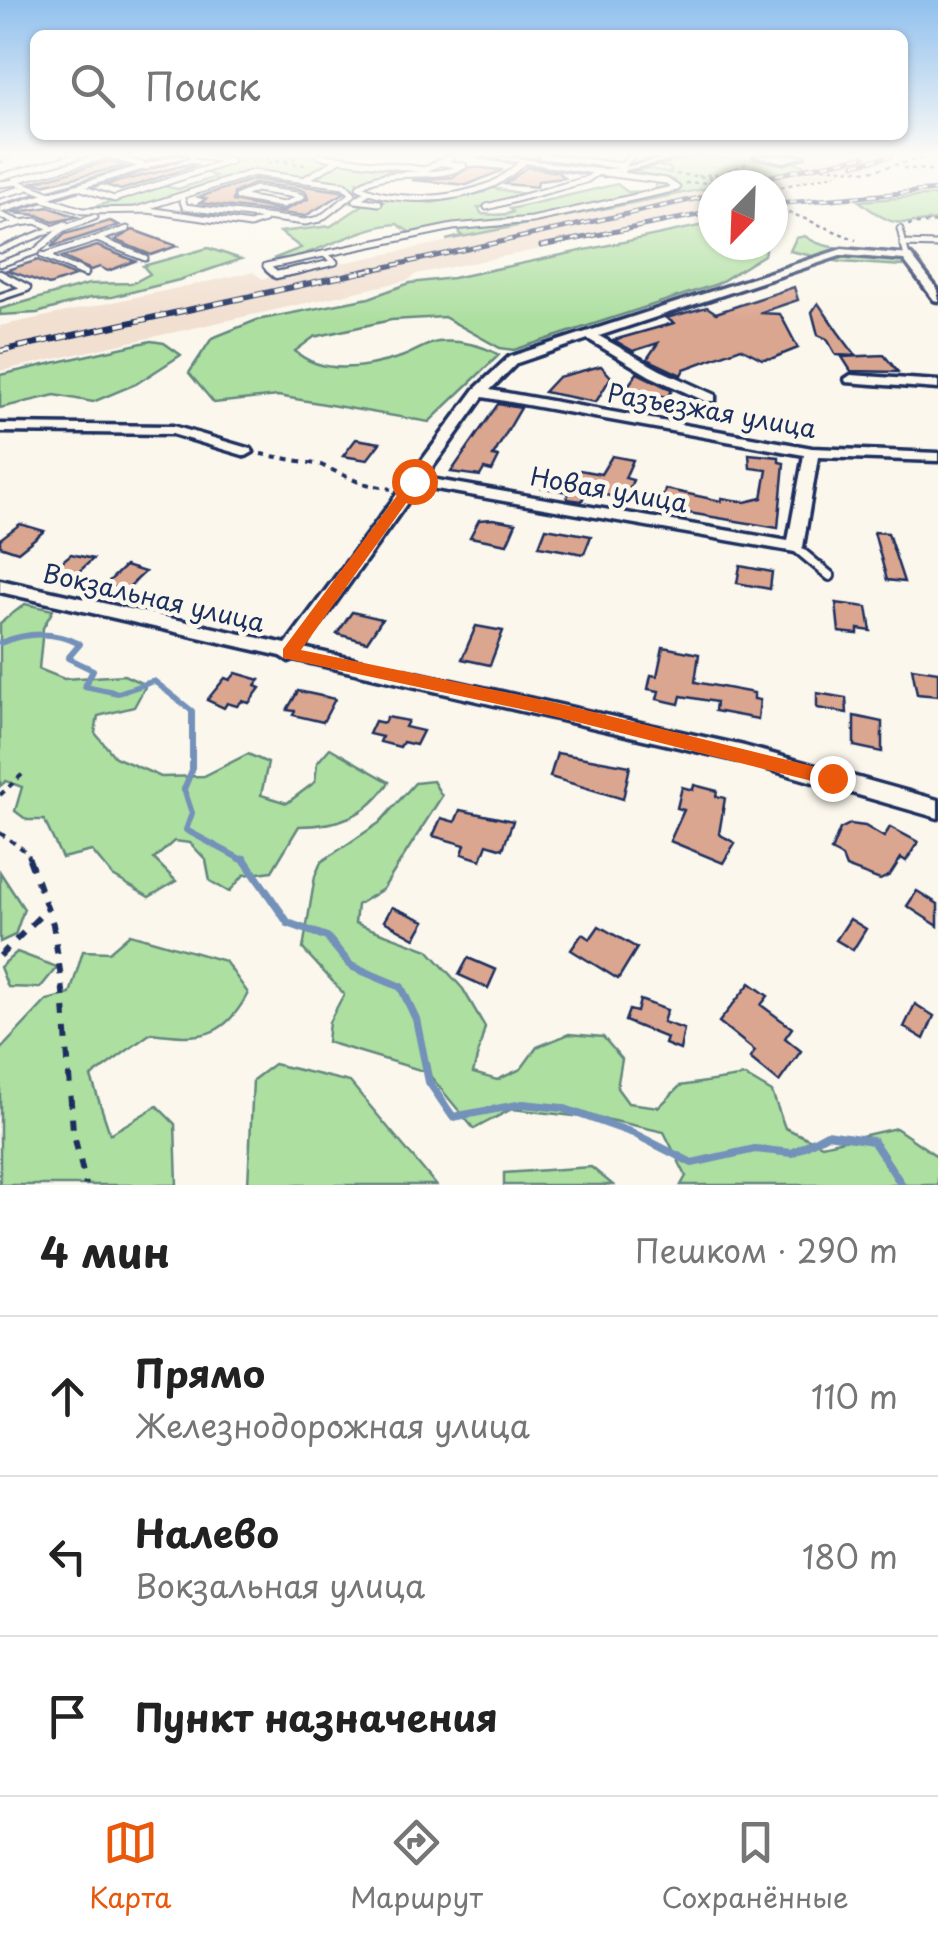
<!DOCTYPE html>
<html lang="ru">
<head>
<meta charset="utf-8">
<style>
	body { margin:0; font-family:"Playpen Sans",sans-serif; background:#f2f2f2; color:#222 }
	.compass { position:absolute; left:698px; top:170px; width:90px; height:90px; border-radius:50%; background:#fff; box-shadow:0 2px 8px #0004; rotate:203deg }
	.stop { position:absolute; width:30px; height:30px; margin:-22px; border:8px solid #ea580c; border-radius:50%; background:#fff }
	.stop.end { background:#ea580c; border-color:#fff; box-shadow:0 2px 10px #0008 }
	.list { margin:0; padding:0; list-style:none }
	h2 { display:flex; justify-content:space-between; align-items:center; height:130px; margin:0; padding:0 40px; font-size:42px }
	h2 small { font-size:32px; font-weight:400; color:#767676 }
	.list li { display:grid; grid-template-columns:65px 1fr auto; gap:30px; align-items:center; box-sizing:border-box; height:160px; padding:0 40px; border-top:2px solid #e0e0e0 }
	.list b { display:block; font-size:38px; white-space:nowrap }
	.list p { margin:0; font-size:32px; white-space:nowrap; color:#767676 }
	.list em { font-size:32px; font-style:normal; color:#767676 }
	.icon { flex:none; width:55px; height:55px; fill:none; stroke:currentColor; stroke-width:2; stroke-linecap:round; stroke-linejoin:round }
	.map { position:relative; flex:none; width:938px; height:1185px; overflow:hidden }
	.search { position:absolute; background:#fff; box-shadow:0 2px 8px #0004; left:30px; right:30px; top:30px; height:110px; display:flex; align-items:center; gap:25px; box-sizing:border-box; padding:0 35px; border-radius:15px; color:#767676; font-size:38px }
	.sheet { height:610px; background:#fff }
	nav { display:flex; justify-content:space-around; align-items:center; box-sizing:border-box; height:140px; border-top:2px solid #e0e0e0; background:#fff; font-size:28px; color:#767676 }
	nav a { display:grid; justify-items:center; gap:5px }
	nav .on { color:#ea580c }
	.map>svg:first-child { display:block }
	.built { fill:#f1dfd0 }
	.green { fill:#addfa0; stroke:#64877f; stroke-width:2.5 }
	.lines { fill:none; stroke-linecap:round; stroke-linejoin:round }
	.stream-far1 { stroke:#7391b9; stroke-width:6 }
	.stream { stroke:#7391b9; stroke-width:8 }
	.building { fill:#dba690; stroke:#1b2f5e; stroke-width:2.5; fill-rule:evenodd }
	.lane-far2-casing { stroke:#1b2f5e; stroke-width:9 }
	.lane-far1-casing { stroke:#1b2f5e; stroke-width:11 }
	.lane-casing { stroke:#1b2f5e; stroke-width:14 }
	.street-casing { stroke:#1b2f5e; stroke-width:7 }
	.path-far2 { stroke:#1b2f5e; stroke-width:2.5; stroke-dasharray:4 4; stroke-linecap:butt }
	.path-far1 { stroke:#1b2f5e; stroke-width:4; stroke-dasharray:6 6; stroke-linecap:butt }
	.path { stroke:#1b2f5e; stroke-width:6; stroke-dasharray:11 11; stroke-linecap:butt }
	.lane-far2 { stroke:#fbf7ec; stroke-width:5 }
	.lane-far1 { stroke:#fbf7ec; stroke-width:6 }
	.lane { stroke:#fbf7ec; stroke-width:8 }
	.street { fill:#fbf7ec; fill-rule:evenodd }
	.rail-far1-casing { stroke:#1b2f5e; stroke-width:5 }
	.rail-casing { stroke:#1b2f5e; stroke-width:6 }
	.rail-far1 { stroke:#fbf7ec; stroke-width:2.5; stroke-dasharray:8; stroke-linecap:butt }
	.rail { stroke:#fbf7ec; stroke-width:4; stroke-dasharray:10; stroke-linecap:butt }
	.route { fill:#ea580c }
	.labels { text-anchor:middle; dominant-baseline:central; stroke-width:9; stroke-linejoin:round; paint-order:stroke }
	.street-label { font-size:25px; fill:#1b2f5e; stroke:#fbf7ec }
</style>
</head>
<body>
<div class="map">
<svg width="938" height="1185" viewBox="0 0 938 1185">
	<rect width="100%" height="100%" fill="#fbf7ec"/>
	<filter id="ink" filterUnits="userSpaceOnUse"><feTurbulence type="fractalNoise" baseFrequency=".01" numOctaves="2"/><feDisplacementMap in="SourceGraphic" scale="20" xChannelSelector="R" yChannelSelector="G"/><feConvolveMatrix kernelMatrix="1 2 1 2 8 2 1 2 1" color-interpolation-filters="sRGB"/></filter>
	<g filter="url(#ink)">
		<polygon class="built" points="814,156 912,156 773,188 773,185 713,185 713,201 702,204 713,208 713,214 416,274 409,280 0,371 0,326 253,272 262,279 377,256 787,169 806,163 799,160"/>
		<g class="green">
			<polygon points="221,156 313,156 331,161 302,177 252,172 132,209 87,209 163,186 178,189 216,177 206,172 233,162"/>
			<polygon points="691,156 792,161 808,167 734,183 737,180 721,181 729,184 446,240 462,236 457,228 509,226 673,193 680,189 674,180 635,172 645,168 671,173 670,168 652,165"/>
			<path d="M342,162l55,6 -40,14 2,13 -9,7 27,4 6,-4 -19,-5 9,-3 59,9 53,-11 -1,-4 4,-1 36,7 -46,14 4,6c10,1 22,2 31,-2l-3,-3 107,-25 11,8 28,-1v-9l13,1 3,6 -164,34 -96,11 -15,-10c-41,2 -88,37 -124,35l28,-11 -21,-16 51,-6 32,-21 -16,-3 11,-8 -9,-9 -36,-6z"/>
			<path d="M938,195v25c-43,4 -44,8 -79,-19z"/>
			<path d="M713,223v22h53l-2,10 -47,29 -203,66 -14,-2 -56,-31 -53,3 -77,17 -19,14c27,25 72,17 106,6 12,-4 24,-13 37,-15 21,-2 44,3 61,13l-70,67 -151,-26 -64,7 -25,-30 23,-35 45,-18 112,-22 41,-15 43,-5z"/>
			<path d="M805,236c23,19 72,9 99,26l-1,4 -63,-4 -50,-11 6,-13z"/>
			<polygon points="208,248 241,259 179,280 112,297 90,298 37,313 0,315 0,309 89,284 133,283 150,274 143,266"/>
			<polygon points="151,341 164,343 181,355 136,384 93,402 55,395 0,408 0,375"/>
			<path d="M25,604l28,6 -10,18 -4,41 25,10 60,-4 22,10 -12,22 -36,9 -3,17 20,24 46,20 43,-1 44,-22 20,9 -7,32 26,8 28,-21 2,-19 13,-15 59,34c-21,34 -52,44 -90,44l-27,45 -28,4 -15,17 -19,-11 -4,-21 -16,-17 -16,-2 -20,18 22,22 -27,16 -36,-21 -21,-25 -30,7 -18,-38h-17l-12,-9 7,-24 -16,-6 -6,5v-163z"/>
			<polygon points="433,781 442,796 383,889 357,905 355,923 428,950 463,989 485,1027 473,1073 497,1080 521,1069 537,1047 569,1034 603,1037 622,1059 617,1088 628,1103 659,1107 680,1086 745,1076 772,1092 785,1128 822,1145 896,1128 938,1157 938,1185 681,1185 686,1176 664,1132 610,1120 512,1109 474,1129 427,1072 327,1042 329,1022 344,994 303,949 315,876 321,862 379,823 415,783"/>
			<polygon points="0,872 24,909 15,935 0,942"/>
			<path d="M130,934l95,27 23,32c-24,47 -49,46 -97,40l-60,44 19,57 47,-28 18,18 2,61h-177v-135l47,-50 23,-6 13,-43 26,1z"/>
			<polygon points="17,952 57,967 40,988 8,987 0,967"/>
			<polygon points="274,1064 350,1082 436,1185 248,1185 253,1080"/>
			<polygon points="591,1167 613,1185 504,1185 504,1173"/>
		</g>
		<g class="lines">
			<path class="stream-far1" d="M0,643c28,-11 53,-12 80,1l-12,14 25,12 -8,16 33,7 36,-12 38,30v59l-8,19 8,24 -6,17 60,32"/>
			<polyline class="stream" points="244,859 288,923 327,937 351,966 401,987 416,1019 429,1082 453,1117 523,1104 562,1108 633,1133 692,1163 755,1149 792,1153 827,1134 873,1141 902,1185"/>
		</g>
		<g class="building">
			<polygon points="109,161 124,166 43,185 33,182"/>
			<polygon points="189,164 198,165 121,190 105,185"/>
			<polygon points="470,167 503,170 467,185 412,180 453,177"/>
			<polygon points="527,167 558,172 565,178 538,181 537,187 505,184"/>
			<path d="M254,179l87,12 3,2 -39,23 -105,-13 6,-4 -7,-2zM255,183l43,6 8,3 2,7 -25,12 -50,-10 1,-8z"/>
			<polygon points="49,207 77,217 53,222 38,215 12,213"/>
			<polygon points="110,221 119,225 51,247 65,234"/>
			<polygon points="133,230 177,246 151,255 115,240"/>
			<polygon points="97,246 135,261 108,271 100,267 91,270 62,257"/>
			<polygon points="38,260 42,262 75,276 49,285 7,270"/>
			<polygon points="794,287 798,300 759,313 780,314 798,348 773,358 762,359 741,348 684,369 681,375 647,359 658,343 633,351 614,340 674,323 666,318 707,307 716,313"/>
			<polygon points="818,303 838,332 856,356 836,355 827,339 818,335 812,312"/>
			<polygon points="884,355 898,372 851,371 842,357"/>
			<polygon points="601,366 611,377 596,402 544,392 558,377"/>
			<polygon points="637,373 672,390 668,397 626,389"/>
			<polygon points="498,404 521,408 493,456 499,457 492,471 484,469 480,476 451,472"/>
			<polygon points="356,439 380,443 367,460 343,456"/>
			<polygon points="749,454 779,457 779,462 784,463 778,528 683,512 682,519 672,517 675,510 660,508 665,489 721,501 722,498 745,502 762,498 767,470 750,468"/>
			<polygon points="612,456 633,460 625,478 633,480 625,499 586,491 582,501 567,499 569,492 544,488 580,470 601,474"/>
			<polygon points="493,519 516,523 507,544 470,537 479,520"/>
			<polygon points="20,524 44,531 18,552 0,546 0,539"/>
			<polygon points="546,528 591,536 584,554 539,546"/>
			<polygon points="874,532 888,533 904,582 887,580"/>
			<polygon points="71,554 93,559 73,577 54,568"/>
			<polygon points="125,566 145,572 126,590 105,585"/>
			<polygon points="740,566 772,572 770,589 737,583"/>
			<polygon points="836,603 867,607 871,631 858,629 858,634 839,632"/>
			<polygon points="352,612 382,619 367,642 337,634"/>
			<polygon points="476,626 503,631 490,665 462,659"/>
			<polygon points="663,647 699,654 695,682 754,693 754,699 760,700 758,719 715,711 716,702 681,696 679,704 657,699 659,691 648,689 651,675 657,676"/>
			<polygon points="912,668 938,672 938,696 917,694"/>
			<polygon points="236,673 260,680 255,686 260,688 249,703 242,701 237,706 227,703 224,708 207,700 225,678 230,680"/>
			<polygon points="298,691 335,699 323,722 293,715 295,711 287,710"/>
			<polygon points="817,693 846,698 847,713 817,708"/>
			<polygon points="854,716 882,722 882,752 854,746"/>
			<polygon points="387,717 408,721 405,727 423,731 416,745 403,742 400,747 380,742 382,737 369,734 375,721 384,723"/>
			<polygon points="557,753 630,766 623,799 550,777"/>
			<polygon points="694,785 717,791 716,796 725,798 719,834 735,843 723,863 670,841 684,810 677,808 682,787 693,790"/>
			<polygon points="460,810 513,821 503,849 487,844 481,860 462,854 465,845 433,836 441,818 455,822"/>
			<polygon points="850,824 865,826 884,837 890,827 918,842 906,861 901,858 890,875 880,880 846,867 842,857 831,851 840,829"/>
			<polygon points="917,891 938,904 938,926 907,906"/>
			<polygon points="392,907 425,921 415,938 384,921"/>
			<polygon points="850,919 866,929 853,950 836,940"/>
			<polygon points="599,926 637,948 618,979 571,950 582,934 590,939"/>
			<polygon points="468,958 496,970 488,988 459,975"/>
			<polygon points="750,983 768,996 761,1005 792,1028 785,1038 801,1051 779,1082 750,1058 755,1051 719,1022"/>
			<polygon points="640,1000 667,1010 663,1022 684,1029 680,1050 665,1044 667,1038 625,1021 629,1010 637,1012"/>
			<polygon points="915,1004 934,1016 924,1039 904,1027"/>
		</g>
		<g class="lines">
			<defs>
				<g id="lane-far2">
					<polyline points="112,156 147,167"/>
					<polyline points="320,156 425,170 453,156"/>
					<polyline points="542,156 622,166"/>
					<path d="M443,163l21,3c-32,16 -78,-1 -105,21 37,17 94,14 132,-2 12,-5 22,-15 32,-23"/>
					<polyline points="622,172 622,166 632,156"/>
					<polyline points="0,177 76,156"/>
					<polyline points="15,180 105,156"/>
					<polyline points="304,180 340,159"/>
					<polyline points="0,184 16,182 51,195"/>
					<polyline points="79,187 114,199 231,161 198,156"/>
					<polygon points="255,189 296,195 302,197 283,205 238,197"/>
					<polyline points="368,192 356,200 379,203"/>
					<polyline points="0,195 26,188"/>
					<polyline points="41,198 83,211 148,210 250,225 264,220"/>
					<polyline points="136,210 253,173 344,185 353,194 320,219 305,222 185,207 181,196"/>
					<polyline points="0,215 20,223 0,229"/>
					<polyline points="20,223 36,221 50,227"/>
					<polyline points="900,229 907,257"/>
					<polyline points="97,239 127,229"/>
					<polyline points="903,244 938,245"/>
					<polyline points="0,250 65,224"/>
					<polyline points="42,255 82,272"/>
					<polyline points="44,256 97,239 145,258"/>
					<polyline points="0,264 35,252 62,229 95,217"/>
					<polyline points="272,272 266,266 453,227 532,220 677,188 666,181 598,172 586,180 487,207"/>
					<polyline points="292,272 335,262 324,254"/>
				</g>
				<g id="lane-far1">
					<polyline points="76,269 85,273"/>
					<polyline points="269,269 276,275 303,269"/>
					<polyline points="0,274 27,288 0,297"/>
				</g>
				<polyline id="lane" points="795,547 830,576"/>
				<g id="street">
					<polygon points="173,156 187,156 0,213 0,207"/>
					<path d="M480,156c40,0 79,10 119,13 29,2 58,-13 87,-13l-82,19z"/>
					<polygon points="754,156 804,156 784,162"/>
					<path d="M842,249l69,6 27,35v11l-4,-1 -30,-40 -61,-5 -244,81 61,34 55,25v6h-10l-55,-25 -62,-37 -71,24 -27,27 322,58 126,5v8l-120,-4 -15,90 -8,5 -376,-66 -116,162 441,98 194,54v18l-194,-56 -450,-103 -5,2 -8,-5 -281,-64v-12l286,64 189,-255 34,-32zM483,397l321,58 -16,86 -363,-63z"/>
					<polygon points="851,375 938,381 938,389 846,382 845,379"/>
					<polygon points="0,424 173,426 251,449 253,452 246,456 172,434 0,432"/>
				</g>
			</defs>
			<use href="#lane-far2" class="lane-far2-casing"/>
			<use href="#lane-far1" class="lane-far1-casing"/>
			<use href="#lane" class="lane-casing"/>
			<use href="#street" class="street-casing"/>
			<g class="path-far2">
				<polyline points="241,161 276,159"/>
				<polyline points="285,162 306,165"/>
				<polyline points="0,163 13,156"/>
				<polyline points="268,163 297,158"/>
				<polyline points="807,166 870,171 930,156"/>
				<polyline points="903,168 938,171"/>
				<polyline points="676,174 733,180 727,182 734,185"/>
				<polyline points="698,176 723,173"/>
				<polyline points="726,181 721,174 750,162"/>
				<polyline points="685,183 720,182"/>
				<polyline points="773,189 836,174"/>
				<polyline points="773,210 781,209 856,240"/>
				<polyline points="908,225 938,222"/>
			</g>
			<g class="path-far1">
				<polyline points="261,454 321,465 361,483 391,489"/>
				<polyline points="0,795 26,771"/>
				<polyline points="0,833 28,853 30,862"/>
			</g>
			<g class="path">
				<polyline points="29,859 53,924 63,991 73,1131 86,1185"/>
				<polyline points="0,956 46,910"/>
			</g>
			<use href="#lane-far2" class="lane-far2"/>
			<use href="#lane-far1" class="lane-far1"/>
			<use href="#lane" class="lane"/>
			<use href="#street" class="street"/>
			<defs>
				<g id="rail-far1">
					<polyline points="855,164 891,156"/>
					<polyline points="729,185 865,156"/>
					<polyline points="773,204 938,190"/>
					<polyline points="541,246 713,212"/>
					<polyline points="363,272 713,195"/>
				</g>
				<polyline id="rail" points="0,351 375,269"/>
			</defs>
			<use href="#rail-far1" class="rail-far1-casing"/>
			<use href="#rail" class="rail-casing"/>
			<use href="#rail-far1" class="rail-far1"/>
			<use href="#rail" class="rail"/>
		</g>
	</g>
	<linearGradient id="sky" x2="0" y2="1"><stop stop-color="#90c0ee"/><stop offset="0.48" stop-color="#fdfbf6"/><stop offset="1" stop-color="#fdfbf6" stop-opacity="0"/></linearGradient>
	<rect width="938" height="322" fill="url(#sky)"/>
	<polygon class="route" points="410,478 422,481 301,650 553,702 832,771 842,778 839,784 832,786 553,716 283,658 283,649"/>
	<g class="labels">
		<g class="street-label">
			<text transform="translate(712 410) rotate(10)">Разъезжая улица</text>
			<text transform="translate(609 489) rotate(10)">Новая улица</text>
			<text transform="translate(154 597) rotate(13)">Вокзальная улица</text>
		</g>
	</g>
</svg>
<svg class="compass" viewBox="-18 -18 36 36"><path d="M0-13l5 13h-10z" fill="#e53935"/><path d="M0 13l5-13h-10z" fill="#767676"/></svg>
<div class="stop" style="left:414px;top:481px"></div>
<div class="stop end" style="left:832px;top:778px"></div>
<div class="search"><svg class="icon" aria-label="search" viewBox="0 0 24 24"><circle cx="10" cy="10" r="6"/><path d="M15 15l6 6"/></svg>Поиск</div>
</div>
<section class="sheet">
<h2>4 мин<small>Пешком · 290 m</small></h2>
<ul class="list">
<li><svg class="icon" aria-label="ahead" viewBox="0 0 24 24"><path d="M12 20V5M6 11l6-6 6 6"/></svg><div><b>Прямо</b><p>Железнодорожная улица</p></div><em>110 m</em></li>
<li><svg class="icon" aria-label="left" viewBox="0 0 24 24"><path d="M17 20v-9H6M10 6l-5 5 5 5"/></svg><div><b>Налево</b><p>Вокзальная улица</p></div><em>180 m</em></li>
<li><svg class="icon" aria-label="arrive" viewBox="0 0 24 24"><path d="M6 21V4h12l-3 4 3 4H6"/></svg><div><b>Пункт назначения</b></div></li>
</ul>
</section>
<nav>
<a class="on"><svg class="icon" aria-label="map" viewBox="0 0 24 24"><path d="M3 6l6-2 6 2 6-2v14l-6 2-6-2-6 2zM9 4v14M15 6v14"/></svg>Карта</a>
<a><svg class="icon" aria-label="directions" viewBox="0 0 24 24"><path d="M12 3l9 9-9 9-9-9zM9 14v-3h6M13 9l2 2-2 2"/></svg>Маршрут</a>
<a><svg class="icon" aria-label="saved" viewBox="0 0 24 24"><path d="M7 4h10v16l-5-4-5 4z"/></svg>Сохранённые</a>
</nav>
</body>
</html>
